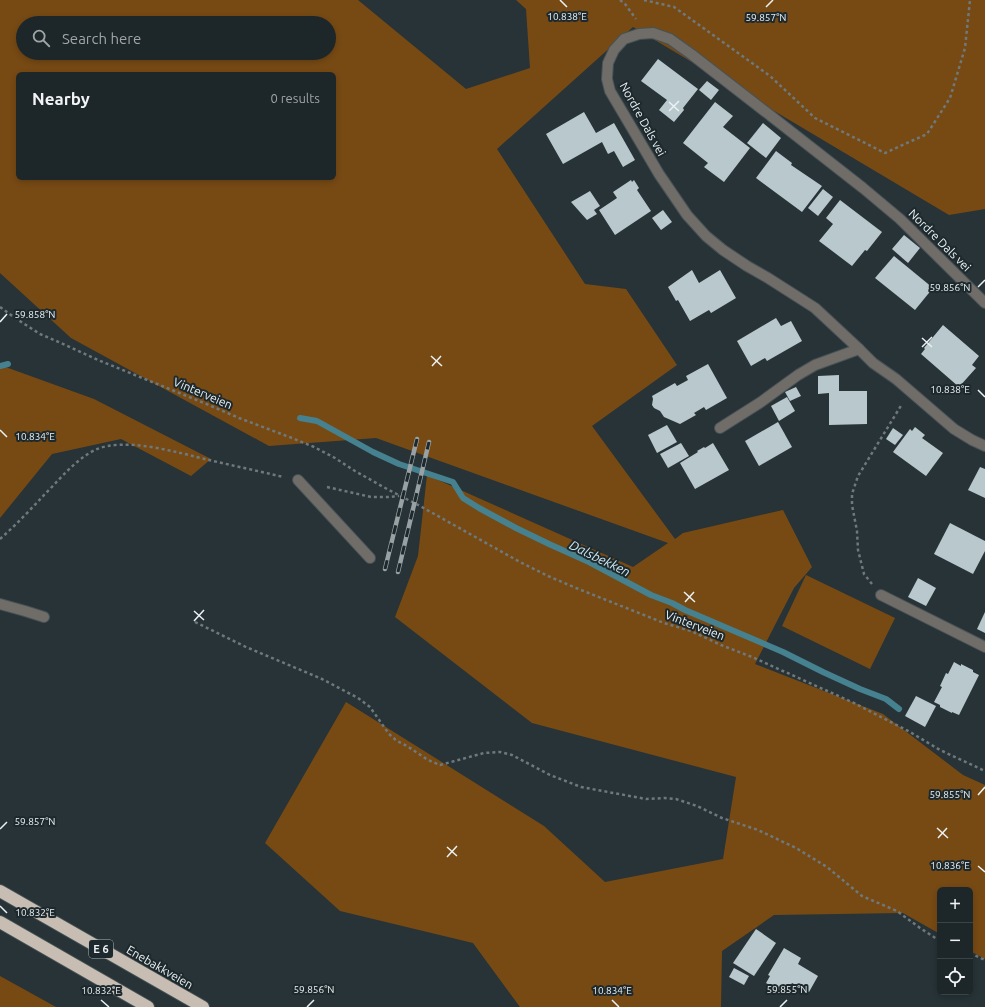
<!DOCTYPE html>
<html lang="en">
<head>
<meta charset="utf-8">
<style>
	body { margin:0; font-family:Ubuntu,sans-serif; background:#252e31; color:#f1f3f6 }
	.controls { position:absolute; right:12px; bottom:12px; display:grid; overflow:hidden; border-radius:6px; box-shadow:0 2px 6px #0003 }
	.controls button { width:36px; height:36px; display:grid; place-items:center; padding:0; border:0; border-bottom:1px solid #3b4346; background:#1d2629; color:#f1f3f6; font:20px sans-serif }
	.list { margin:0; padding:0; list-style:none }
	h2 { display:flex; justify-content:space-between; align-items:center; height:52px; margin:0; padding:0 16px; font-size:17px }
	h2 small { font-size:13px; font-weight:400; color:#a0a5a8 }
	.icon { flex:none; width:22px; height:22px; fill:none; stroke:currentColor; stroke-width:2; stroke-linecap:round; stroke-linejoin:round }
	.map { position:relative; flex:none; width:985px; height:1007px; overflow:hidden }
	.search { position:absolute; background:#1d2629; box-shadow:0 2px 6px #0003; left:16px; top:16px; width:320px; height:44px; display:flex; align-items:center; gap:10px; box-sizing:border-box; padding:0 14px; border-radius:22px; color:#a0a5a8; font-size:15px }
	.panel { position:absolute; background:#1d2629; box-shadow:0 2px 6px #0003; left:16px; top:72px; width:320px; height:108px; border-radius:6px }
	.map>svg:first-child { display:block }
	.green { fill:#774a14; fill-rule:evenodd }
	.lines { fill:none; stroke-linecap:round; stroke-linejoin:round }
	.stream { stroke:#468190; stroke-width:6 }
	.building { fill:#b9c8cd }
	.lane-casing { stroke:#465255; stroke-width:12 }
	.street-casing { stroke:#465255; stroke-width:12 }
	.highway-casing { stroke:#465255; stroke-width:14 }
	.path { stroke:#6f797d; stroke-width:2.5; stroke-dasharray:3 3; stroke-linecap:butt }
	.lane { stroke:#706c68; stroke-width:10 }
	.street { stroke:#706c68; stroke-width:10 }
	.highway { stroke:#c7bdb3; stroke-width:12 }
	.rail-casing { stroke:#98a1a4; stroke-width:4.5 }
	.rail { stroke:#1d292d; stroke-width:3; stroke-dasharray:9; stroke-linecap:butt }
	.ticks { fill:none; stroke:#ebf2f5; stroke-width:1.5 }
	.labels { text-anchor:middle; dominant-baseline:central; stroke-width:4; stroke-linejoin:round; paint-order:stroke }
	.shield { fill:#1d292d; stroke:#adb6b9; stroke-width:1 }
	.shield-label { font-size:11px; font-weight:bold; fill:#ebf2f5 }
	.street-label { font-size:12px; fill:#ebf2f5; stroke:#1d292d }
	.water-label { font-size:13px; font-style:italic; fill:#cde8f1; stroke:#1d292d }
	.ticks-label { font-size:10px; text-anchor:middle; fill:#ebf2f5; stroke:#1d292d; stroke-width:4; stroke-linejoin:round; paint-order:stroke }
</style>
</head>
<body>
<div class="map">
<svg width="985" height="1007" viewBox="0 0 985 1007">
	<rect width="100%" height="100%" fill="#273337"/>
	<g class="green">
		<path d="M0,0h358l108,89 64,-21 -4,-59 -10,-9h469v209l-36,6 -316,-188 -136,122 88,135 41,5 51,76 -85,61 83,113 8,-6 100,-23 29,57 -18,21 -39,76 128,50 80,61 22,10v174l-15,-8v-61h-30v44l-37,-21 -129,2 -52,36 -1,56h-201l-47,-64 -133,-32 -75,-68 81,-141 198,124 61,56 118,-23 13,-82 -204,-54 -137,-106 23,-61 9,-81 206,92 35,-24 -292,-105 -107,8 -198,-108 -71,-65zM23,23h306v30h-306zM18,74h316v104h-316z"/>
		<polygon points="0,365 94,399 211,459 191,476 121,439 52,454 0,518"/>
		<polygon points="806,575 895,618 870,669 782,626"/>
		<polygon points="0,976 56,1007 0,1007"/>
	</g>
	<g class="lines">
		<g class="stream">
			<polyline points="0,366 8,364"/>
			<polyline points="300,418 317,421 373,452 399,464 453,482 463,498 479,508 516,528 549,544 589,562 651,595 672,603 685,610 783,652 823,672 860,689 886,699 899,709"/>
		</g>
	</g>
	<g class="building">
		<polygon points="658,59 698,89 683,108 684,110 674,122 659,110 667,100 641,81"/>
		<polygon points="707,81 719,90 711,100 699,90"/>
		<polygon points="715,102 733,116 723,127 750,148 724,182 704,167 708,163 683,143"/>
		<polygon points="584,112 596,133 614,123 635,160 623,167 614,151 608,154 602,142 563,164 546,134"/>
		<polygon points="763,123 781,138 766,158 747,143"/>
		<polygon points="776,151 792,163 791,165 822,186 802,212 756,178"/>
		<polygon points="631,180 632,182 634,180 639,188 637,190 651,211 615,235 599,210 617,198 613,192"/>
		<polygon points="823,189 833,197 818,216 808,208"/>
		<polygon points="590,191 600,206 594,210 597,214 587,220 571,202"/>
		<polygon points="840,200 882,232 867,251 865,250 852,266 819,241 833,224 826,218"/>
		<polygon points="663,210 672,222 661,230 652,218"/>
		<polygon points="904,235 920,248 908,263 892,249"/>
		<polygon points="894,256 933,288 915,310 875,278"/>
		<polygon points="692,270 699,283 720,270 736,298 711,313 709,310 690,321 678,300 676,301 668,287"/>
		<polygon points="776,318 781,326 791,321 802,341 767,361 765,358 751,366 737,341"/>
		<polygon points="943,325 979,356 972,365 976,368 959,387 921,354 925,349 924,348"/>
		<polygon points="708,364 727,398 706,410 704,407 694,413 696,415 680,424 664,417 660,411 654,408 652,405 653,399 652,396 675,383 677,386 688,380 686,376"/>
		<polygon points="839,375 839,391 867,391 867,424 829,425 829,393 818,394 818,376"/>
		<polygon points="796,387 801,396 790,401 785,392"/>
		<polygon points="787,397 795,411 779,421 771,406"/>
		<polygon points="778,422 792,447 759,466 745,441"/>
		<polygon points="667,425 677,442 657,453 648,435"/>
		<polygon points="915,427 925,435 922,438 943,453 926,476 893,452 910,429 912,431"/>
		<polygon points="893,428 903,435 895,445 886,439"/>
		<polygon points="681,443 689,456 668,468 660,454"/>
		<polygon points="713,443 729,470 695,489 680,463 698,452 697,451 704,447 705,448"/>
		<polygon points="980,467 985,469 985,498 968,490"/>
		<polygon points="950,523 985,541 985,551 973,574 934,554"/>
		<polygon points="918,578 936,588 926,606 908,597"/>
		<polygon points="985,612 985,633 977,629"/>
		<polygon points="954,662 961,666 961,664 973,670 973,672 979,675 959,715 952,712 952,713 940,707 940,705 934,702 942,687 940,686 946,673 948,674"/>
		<polygon points="916,696 936,706 925,727 905,716"/>
		<polygon points="756,929 776,943 754,976 733,963"/>
		<polygon points="784,948 801,958 798,964 818,976 809,992 792,983 785,994 766,983 770,976 768,975"/>
		<polygon points="734,968 749,976 744,985 729,977"/>
	</g>
	<g class="lines">
		<defs>
			<g id="lane">
				<polyline points="720,428 761,402 798,375 815,365 859,349"/>
				<polyline points="298,480 370,558"/>
				<polyline points="881,595 985,647"/>
				<polyline points="0,604 25,611 44,617"/>
			</g>
			<polyline id="street" points="985,303 900,219 863,188 771,116 691,54 670,39 653,33 639,34 624,39 614,50 608,63 607,79 610,91 659,174 687,215 706,236 723,250 747,266 768,278 815,308 859,349 873,363 896,379 954,429 972,440 985,446"/>
			<g id="highway">
				<polyline points="0,891 203,1007"/>
				<polyline points="0,922 148,1007"/>
			</g>
		</defs>
		<use href="#lane" class="lane-casing"/>
		<use href="#street" class="street-casing"/>
		<use href="#highway" class="highway-casing"/>
		<g class="path">
			<polyline points="620,0 625,4 636,19"/>
			<polyline points="644,0 674,7 770,76 815,118 885,153 927,134 950,98 965,48 970,0"/>
			<polyline points="0,307 15,318 40,334 61,343 98,360 204,403 239,418 292,438 314,447 335,458 355,471 387,489 420,506 520,562 548,576 576,588 664,623 691,631 721,645 752,657 854,703 910,732 940,750 985,771"/>
			<polyline points="327,487 371,497 388,497 399,496"/>
			<path d="M0,539c16,-14 31,-30 45,-45 16,-16 30,-34 50,-44 29,-14 84,3 114,10 25,6 50,11 74,17"/>
			<polyline points="872,584 864,574 858,550 857,531 852,505 852,494 858,476 902,404"/>
			<polyline points="195,622 246,647 322,679 358,698 370,707 389,734 397,741 407,746 428,760 440,765 484,753 500,752 512,755 550,775 581,787 646,799 665,798 676,799 697,806 722,818 758,830 796,848 827,867 862,896 897,911 920,928 940,941"/>
			<polyline points="970,953 985,960"/>
		</g>
		<use href="#lane" class="lane"/>
		<use href="#street" class="street"/>
		<use href="#highway" class="highway"/>
		<defs>
			<g id="rail">
				<polyline points="385,569 417,439"/>
				<polyline points="398,572 429,442"/>
			</g>
		</defs>
		<use href="#rail" class="rail-casing"/>
		<use href="#rail" class="rail"/>
	</g>
	<path class="ticks" d="M560,0l7,7M766,7l7,-7M669,102l10,9M669,111l10,-10M978,287l7,-7M0,322l7,-8M922,338l10,9M922,347l10,-10M431,356l11,10M432,366l9,-10M978,390l7,7M0,430l7,7M684,592l11,10M685,602l9,-10M194,611l10,9M194,621l10,-11M978,795l7,-8M937,828l11,10M0,829l7,-7M938,838l9,-10M447,847l10,9M447,857l10,-11M978,866l7,6M0,906l7,7M101,1000l8,7M612,1000l7,7M307,1007l7,-7M780,1007l7,-7"/>
	<g class="labels">
		<rect class="shield" x="89" y="940" width="24" height="18" rx="3"/>
		<g class="shield-label">
			<text x="101" y="949">E 6</text>
		</g>
		<g class="street-label">
			<text transform="translate(643 119) rotate(61)">Nordre Dals vei</text>
			<text transform="translate(940 240) rotate(45)">Nordre Dals vei</text>
			<text transform="translate(203 393) rotate(23)">Vinterveien</text>
			<text transform="translate(695 625) rotate(21)">Vinterveien</text>
			<text transform="translate(160 967) rotate(30)">Enebakkveien</text>
		</g>
		<g class="water-label">
			<text transform="translate(600 558) rotate(26)">Dalsbekken</text>
		</g>
	</g>
	<g class="ticks-label">
		<text x="567" y="20">10.838°E</text>
		<text x="766" y="21">59.857°N</text>
		<text x="950" y="291">59.856°N</text>
		<text x="35" y="318">59.858°N</text>
		<text x="950" y="393">10.838°E</text>
		<text x="35" y="440">10.834°E</text>
		<text x="950" y="798">59.855°N</text>
		<text x="35" y="825">59.857°N</text>
		<text x="950" y="869">10.836°E</text>
		<text x="35" y="916">10.832°E</text>
		<text x="314" y="993">59.856°N</text>
		<text x="787" y="993">59.855°N</text>
		<text x="101" y="994">10.832°E</text>
		<text x="612" y="994">10.834°E</text>
	</g>
</svg>
<div class="controls">
<button>+</button>
<button>−</button>
<button><svg class="icon" aria-label="locate" viewBox="0 0 24 24"><circle cx="12" cy="12" r="6"/><path d="M12 2v4M12 18v4M2 12h4M18 12h4"/></svg></button>
</div>
<div class="search"><svg class="icon" aria-label="search" viewBox="0 0 24 24"><circle cx="10" cy="10" r="6"/><path d="M15 15l6 6"/></svg>Search here</div>
<section class="panel">
<h2>Nearby<small>0 results</small></h2>
<ul class="list">
</ul>
</section>
</div>
</body>
</html>
